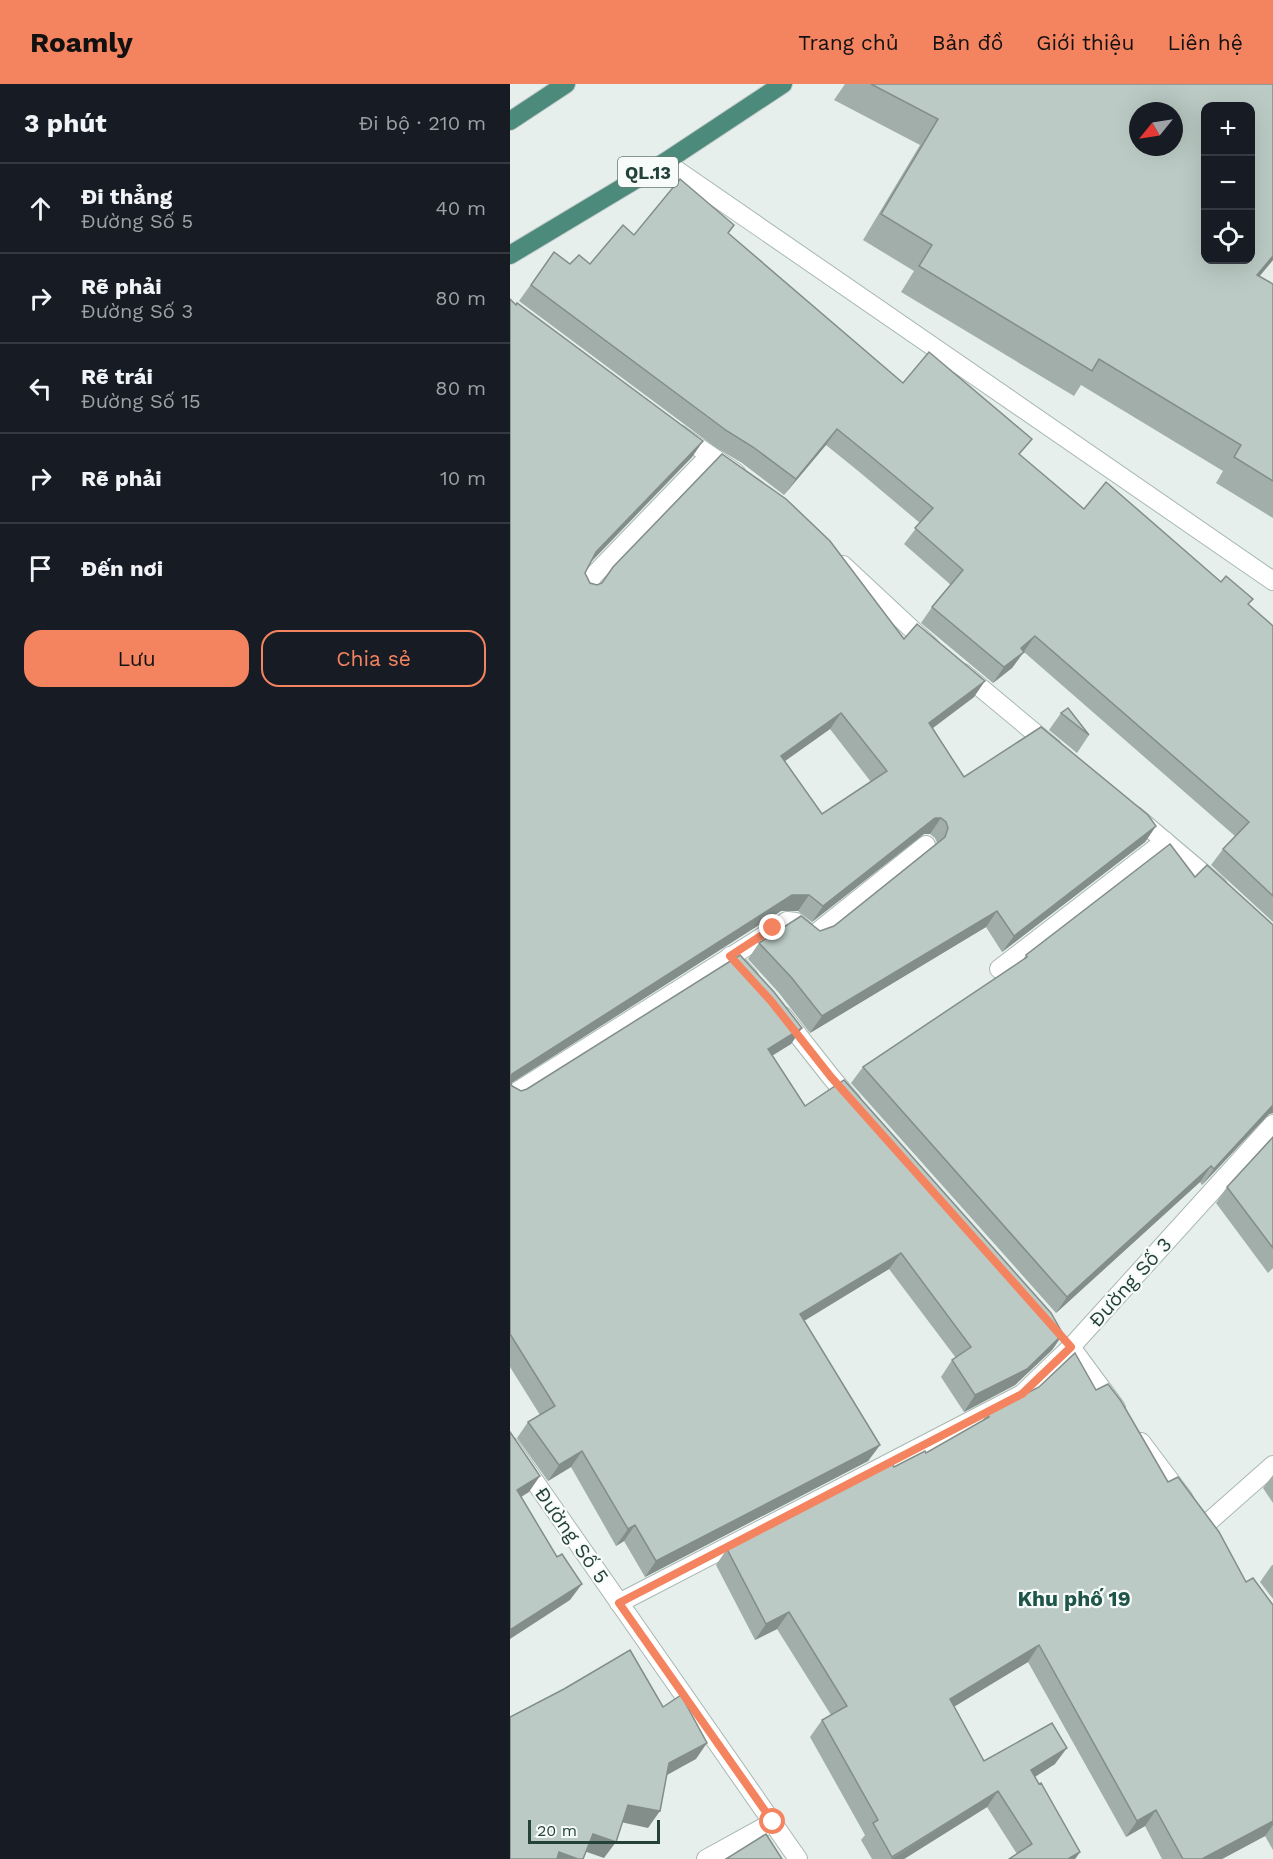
<!DOCTYPE html>
<html lang="vi">
<head>
<meta charset="utf-8">
<style>
	body { margin:0; font-family:"Work Sans",sans-serif; background:#242831; color:#f1f3f6 }
	.controls { position:absolute; right:18px; top:18px; display:grid; overflow:hidden; border-radius:12px; box-shadow:0 6px 24px #0002 }
	.controls button { width:54px; height:54px; display:grid; place-items:center; padding:0; border:0; border-bottom:2px solid #363941; background:#171b24; color:#f1f3f6; font:30px sans-serif }
	.compass { position:absolute; left:619px; top:18px; width:54px; height:54px; border-radius:50%; background:#171b24; box-shadow:0 6px 24px #0002; rotate:240deg }
	.scale { position:absolute; left:18px; bottom:15px; width:132px; box-sizing:border-box; padding-left:6px; border:3px solid #24423a; border-top:0; font-size:16px; line-height:21px; white-space:nowrap; color:#24423a; -webkit-text-stroke:4px #f7fbf9; paint-order:stroke }
	.stop { position:absolute; width:18px; height:18px; margin:-14px; border:4px solid #f4845f; border-radius:50%; background:#fff }
	.stop.end { background:#f4845f; border-color:#fff; box-shadow:0 2px 6px #0008 }
	.list { margin:0; padding:0; list-style:none }
	h2 { display:flex; justify-content:space-between; align-items:center; height:78px; margin:0; padding:0 24px; font-size:26px }
	h2 small { font-size:20px; font-weight:400; color:#9ea1a6 }
	.list li { display:grid; grid-template-columns:39px 1fr auto; gap:18px; align-items:center; box-sizing:border-box; height:90px; padding:0 24px; border-top:2px solid #363941 }
	.list b { display:block; font-size:22px; white-space:nowrap }
	.list p { margin:0; font-size:20px; white-space:nowrap; color:#9ea1a6 }
	.list em { font-size:20px; font-style:normal; color:#9ea1a6 }
	.actions { display:flex; gap:12px; padding:18px 24px }
	.actions a { flex:1; padding:14px 0; border:2px solid #f4845f; border-radius:18px; text-align:center; font-size:21px; color:#f4845f }
	.actions .main { background:#f4845f; color:#111 }
	.icon { flex:none; width:33px; height:33px; fill:none; stroke:currentColor; stroke-width:2; stroke-linecap:round; stroke-linejoin:round }
	.map { position:relative; flex:none; width:763px; height:1775px; overflow:hidden }
	header { display:flex; align-items:center; gap:36px; box-sizing:border-box; height:84px; padding:0 30px; background:#f4845f; color:#111 }
	header strong { font-size:28px }
	nav { display:flex; gap:33px; margin-inline-start:auto; font-size:21px }
	main { display:flex }
	aside { flex:1; background:#171b24 }
	.map>svg:first-child { display:block }
	.lines { fill:none; stroke-linecap:round; stroke-linejoin:round }
	.service-casing { stroke:#a8b8b2; stroke-width:20 }
	.minor-casing { stroke:#a8b8b2; stroke-width:20 }
	.trunk-casing { stroke:#c2cac8; stroke-width:20 }
	.service { stroke:#fff; stroke-width:18 }
	.minor { stroke:#fff; stroke-width:18 }
	.trunk { stroke:#4c8a7c; stroke-width:18 }
	.wall { fill:#a1aea9; fill-rule:evenodd }
	.shaded-wall { fill:#838d89 }
	.building { fill:#bbcac4; stroke:#838d89; stroke-width:1.5; fill-rule:evenodd }
	.route { stroke:#f4845f; stroke-width:8 }
	.labels { text-anchor:middle; dominant-baseline:central; stroke-width:4.5; stroke-linejoin:round; paint-order:stroke }
	.shield { fill:#f7fbf9; stroke:#637a73; stroke-width:1.5 }
	.shield-label { font-size:18px; font-weight:bold; fill:#24423a }
	.street-label { font-size:20px; fill:#24423a; stroke:#f7fbf9 }
	.neighbourhood-label { font-size:21px; font-weight:bold; fill:#1f5548; stroke:#f7fbf9 }
</style>
</head>
<body>
<header>
<strong>Roamly</strong>
<nav><a>Trang chủ</a><a>Bản đồ</a><a>Giới thiệu</a><a>Liên hệ</a></nav>
</header>
<main>
<aside>
<h2>3 phút<small>Đi bộ · 210 m</small></h2>
<ul class="list">
<li><svg class="icon" aria-label="ahead" viewBox="0 0 24 24"><path d="M12 20V5M6 11l6-6 6 6"/></svg><div><b>Đi thẳng</b><p>Đường Số 5</p></div><em>40 m</em></li>
<li><svg class="icon" aria-label="right" viewBox="0 0 24 24"><path d="M7 20v-9h11M14 6l5 5-5 5"/></svg><div><b>Rẽ phải</b><p>Đường Số 3</p></div><em>80 m</em></li>
<li><svg class="icon" aria-label="left" viewBox="0 0 24 24"><path d="M17 20v-9H6M10 6l-5 5 5 5"/></svg><div><b>Rẽ trái</b><p>Đường Số 15</p></div><em>80 m</em></li>
<li><svg class="icon" aria-label="right" viewBox="0 0 24 24"><path d="M7 20v-9h11M14 6l5 5-5 5"/></svg><div><b>Rẽ phải</b></div><em>10 m</em></li>
<li><svg class="icon" aria-label="arrive" viewBox="0 0 24 24"><path d="M6 21V4h12l-3 4 3 4H6"/></svg><div><b>Đến nơi</b></div></li>
</ul>
<div class="actions"><a class="main">Lưu</a><a>Chia sẻ</a></div>
</aside>
<div class="map">
<svg width="763" height="1775" viewBox="0 0 763 1775">
	<rect width="100%" height="100%" fill="#e6efeb"/>
	<g class="lines">
		<defs>
			<g id="service">
				<polyline points="155,78 763,497"/>
				<polyline points="75,506 83,492 199,372"/>
				<polyline points="220,872 239,893"/>
				<polyline points="489,885 655,757"/>
				<polyline points="273,932 321,993 342,1018"/>
				<polyline points="0,1012 277,837 286,838 301,852 306,849 416,761"/>
			</g>
			<g id="minor">
				<polyline points="169,350 226,389"/>
				<polyline points="333,481 420,562"/>
				<polyline points="453,589 543,664"/>
				<polyline points="624,731 708,802"/>
				<polyline points="561,1263 606,1324"/>
				<polyline points="631,1358 674,1415"/>
				<polyline points="0,1362 288,1775"/>
				<polyline points="694,1442 763,1381"/>
				<polyline points="109,1519 512,1310 561,1263 763,1040"/>
				<polyline points="196,1775 263,1738"/>
			</g>
			<g id="trunk">
				<polyline points="0,37 56,0"/>
				<polyline points="0,171 155,78 273,0"/>
			</g>
		</defs>
		<use href="#service" class="service-casing"/>
		<use href="#minor" class="minor-casing"/>
		<use href="#trunk" class="trunk-casing"/>
		<use href="#service" class="service"/>
		<use href="#minor" class="minor"/>
		<use href="#trunk" class="trunk"/>
	</g>
	<g class="wall">
		<polygon points="335,0 763,0 763,176 749,192 763,200 763,434 706,399 713,387 571,301 564,312 391,208 404,187 353,156 410,61 324,16"/>
		<polygon points="218,149 393,299 510,372 574,425 711,498 763,542 763,838 701,781 713,765 725,752 514,568 502,584 483,599 411,539 422,523 441,501 394,460 410,439 347,386 316,361 274,411 232,379 205,363 9,217 44,168 60,180 80,180 124,151"/>
		<path d="M0,215l6,6 187,136 -11,16 -101,105 -6,11 5,10 7,2 5,-2 11,-16 291,72 70,58 -41,31 31,49 192,49 -11,16 -143,110 -16,-25 -176,106 -31,-40 -31,-34 11,-16 61,-12 14,-5 103,-83 -2,-5 -5,-4h-6l-112,88 -14,-11h-17l-270,172 1,3 9,5 281,-63 -11,16 -19,12 33,50 258,228 -11,16 -37,35 -51,27 -23,-35 11,-17 4,-2 -67,-89 -85,52 76,124 -12,16 -223,116 -21,-36 -8,5 -45,-79 -23,14 -31,-43 11,-16 12,-7 -30,-48zM320,645l41,53 -49,32 -38,-52z"/>
		<polygon points="551,629 579,651 567,669 539,646"/>
		<polygon points="685,793 763,841 763,1029 759,1030 692,1101 690,1098 546,1229 341,999 353,983 512,877 516,871"/>
		<polygon points="763,1053 763,1184 758,1189 706,1119 717,1103"/>
		<polygon points="586,1306 736,1498 763,1521 763,1766 755,1752 712,1775 652,1775 635,1742 616,1753 518,1578 444,1622 474,1677 545,1680 525,1693 570,1768 565,1775 499,1775 507,1770 477,1723 394,1775 362,1775 351,1756 355,1751 300,1653 312,1636 321,1631 267,1545 245,1556 206,1481 217,1465 384,1383 416,1369 473,1336 477,1330"/>
		<polygon points="763,1391 763,1419 753,1404"/>
		<polygon points="762,1481 763,1481 763,1515 750,1498"/>
	</g>
	<g class="shaded-wall">
		<polygon points="763,172 763,176 729,217 747,191"/>
		<polygon points="327,345 316,361 274,411 286,395"/>
		<polygon points="193,357 182,373 75,484 86,468"/>
		<polygon points="525,552 502,584 483,599 494,583 511,564"/>
		<polygon points="475,597 464,613 408,655 419,639"/>
		<polygon points="331,629 320,645 259,688 271,672"/>
		<polygon points="425,734 431,734 420,750 414,750 302,838 313,822"/>
		<polygon points="646,742 635,758 492,868 504,852"/>
		<polygon points="282,811 299,811 288,827 271,827 0,1000 2,990"/>
		<polygon points="487,827 476,843 300,949 312,932"/>
		<polygon points="292,944 281,960 246,981 258,965"/>
		<polygon points="763,1021 763,1029 759,1030 692,1101 704,1085"/>
		<polygon points="701,1082 690,1098 546,1229 557,1213"/>
		<polygon points="391,1169 379,1185 279,1246 290,1230"/>
		<polygon points="553,1250 542,1266 505,1301 454,1328 465,1311"/>
		<polygon points="370,1361 358,1377 135,1493 146,1477"/>
		<polygon points="72,1367 61,1383 38,1397 49,1381"/>
		<polygon points="30,1392 19,1408 0,1420 7,1406"/>
		<polygon points="125,1441 114,1457 106,1462 118,1445"/>
		<polygon points="72,1500 60,1516 0,1555 0,1546"/>
		<polygon points="279,1528 267,1545 245,1556 256,1540"/>
		<polygon points="529,1561 518,1578 429,1632 440,1615"/>
		<polygon points="197,1659 186,1675 148,1696 159,1679"/>
		<polygon points="557,1664 545,1680 510,1702 521,1686"/>
		<polygon points="488,1707 477,1723 394,1775 381,1775"/>
		<polygon points="118,1721 150,1727 138,1744 106,1737"/>
		<polygon points="646,1726 635,1742 616,1753 627,1737"/>
		<polygon points="763,1737 763,1741 755,1752 712,1775 692,1775"/>
		<polygon points="83,1750 106,1758 94,1774 71,1766"/>
		<polygon points="49,1768 68,1775 44,1775"/>
		<polygon points="570,1768 565,1775 558,1775"/>
	</g>
	<g class="building">
		<path d="M361,0h402v172l-16,19 16,9v197l-39,-24 7,-12 -142,-86 -7,12 -173,-105 13,-21 -51,-31 57,-95zM696,22h45v154h-45zM628,27h36v36h-36z"/>
		<polygon points="170,95 224,141 218,149 393,299 419,268 522,355 509,370 574,425 596,398 711,498 716,492 743,515 738,520 763,542 763,812 713,765 739,738 525,552 511,564 514,568 494,583 422,523 453,486 405,444 423,424 358,370 327,345 286,395 243,363 217,347 21,201 44,168 60,180 69,171 80,180 113,141 124,151"/>
		<path d="M0,215l6,6 1,-2 186,138 -107,111 -11,21 5,10 7,2 5,-2 11,-16 109,-113 64,45 44,42 74,98 13,-15 68,57 -56,42 35,54 77,-50 107,88 8,11 -142,110 -17,-25 -175,105 -31,-39 -32,-34 42,-27 19,15 14,-5 111,-89 3,-9 -2,-6 -5,-4h-6l-112,88 -14,-11h-17l-280,179 -2,7 2,5 9,5 6,-2 213,-134 34,37 28,36 -34,21 37,57 39,-26 207,233 12,21 -36,35 -52,26 -23,-35 19,-13 -70,-94 -101,61 80,131 -224,116 -21,-36 -7,4 -46,-78 -23,14 -31,-43 27,-16 -45,-72zM331,629l46,58 -65,43 -41,-58z"/>
		<polygon points="558,624 579,651 551,629"/>
		<polygon points="660,760 685,793 697,781 763,841 763,1021 704,1085 701,1082 557,1213 353,983 517,873 516,871"/>
		<polygon points="763,1053 763,1164 717,1103"/>
		<polygon points="565,1269 586,1306 598,1300 611,1317 658,1398 668,1393 709,1448 736,1498 743,1494 763,1521 763,1737 692,1775 673,1775 646,1726 627,1737 529,1561 440,1615 474,1677 542,1639 557,1664 521,1686 529,1700 531,1699 570,1768 558,1775 499,1775 522,1760 488,1707 382,1773 363,1739 368,1736 312,1636 337,1622 279,1528 256,1540 217,1465 382,1380 384,1383 415,1367 416,1369 479,1333 477,1330 529,1303"/>
		<polygon points="0,1348 30,1392 7,1406 47,1473 52,1470 72,1500 0,1546"/>
		<polygon points="120,1566 153,1623 171,1611 197,1659 159,1679 150,1727 118,1721 106,1758 83,1750 73,1775 68,1775 49,1768 47,1775 0,1775 0,1633 54,1605"/>
		<polygon points="256,1750 272,1775 216,1775"/>
	</g>
	<g class="lines">
		<polyline class="route" points="263,1738 109,1519 512,1310 561,1263 321,993 261,917 220,872 263,844"/>
	</g>
	<g class="labels">
		<rect class="shield" x="108" y="73" width="60" height="30" rx="4.5"/>
		<g class="shield-label">
			<text x="138" y="88">QL.13</text>
		</g>
		<g class="street-label">
			<text transform="translate(620 1198) rotate(-48)">Đường Số 3</text>
			<text transform="translate(62 1451) rotate(55)">Đường Số 5</text>
		</g>
		<g class="neighbourhood-label">
			<text x="564" y="1514">Khu phố 19</text>
		</g>
	</g>
</svg>
<div class="controls">
<button>+</button>
<button>−</button>
<button><svg class="icon" aria-label="locate" viewBox="0 0 24 24"><circle cx="12" cy="12" r="6"/><path d="M12 2v4M12 18v4M2 12h4M18 12h4"/></svg></button>
</div>
<svg class="compass" viewBox="-18 -18 36 36"><path d="M0-13l5 13h-10z" fill="#e53935"/><path d="M0 13l5-13h-10z" fill="#9ea1a6"/></svg>
<div class="scale">20 m</div>
<div class="stop" style="left:263px;top:1738px"></div>
<div class="stop end" style="left:263px;top:844px"></div>
</div>
</main>
</body>
</html>
